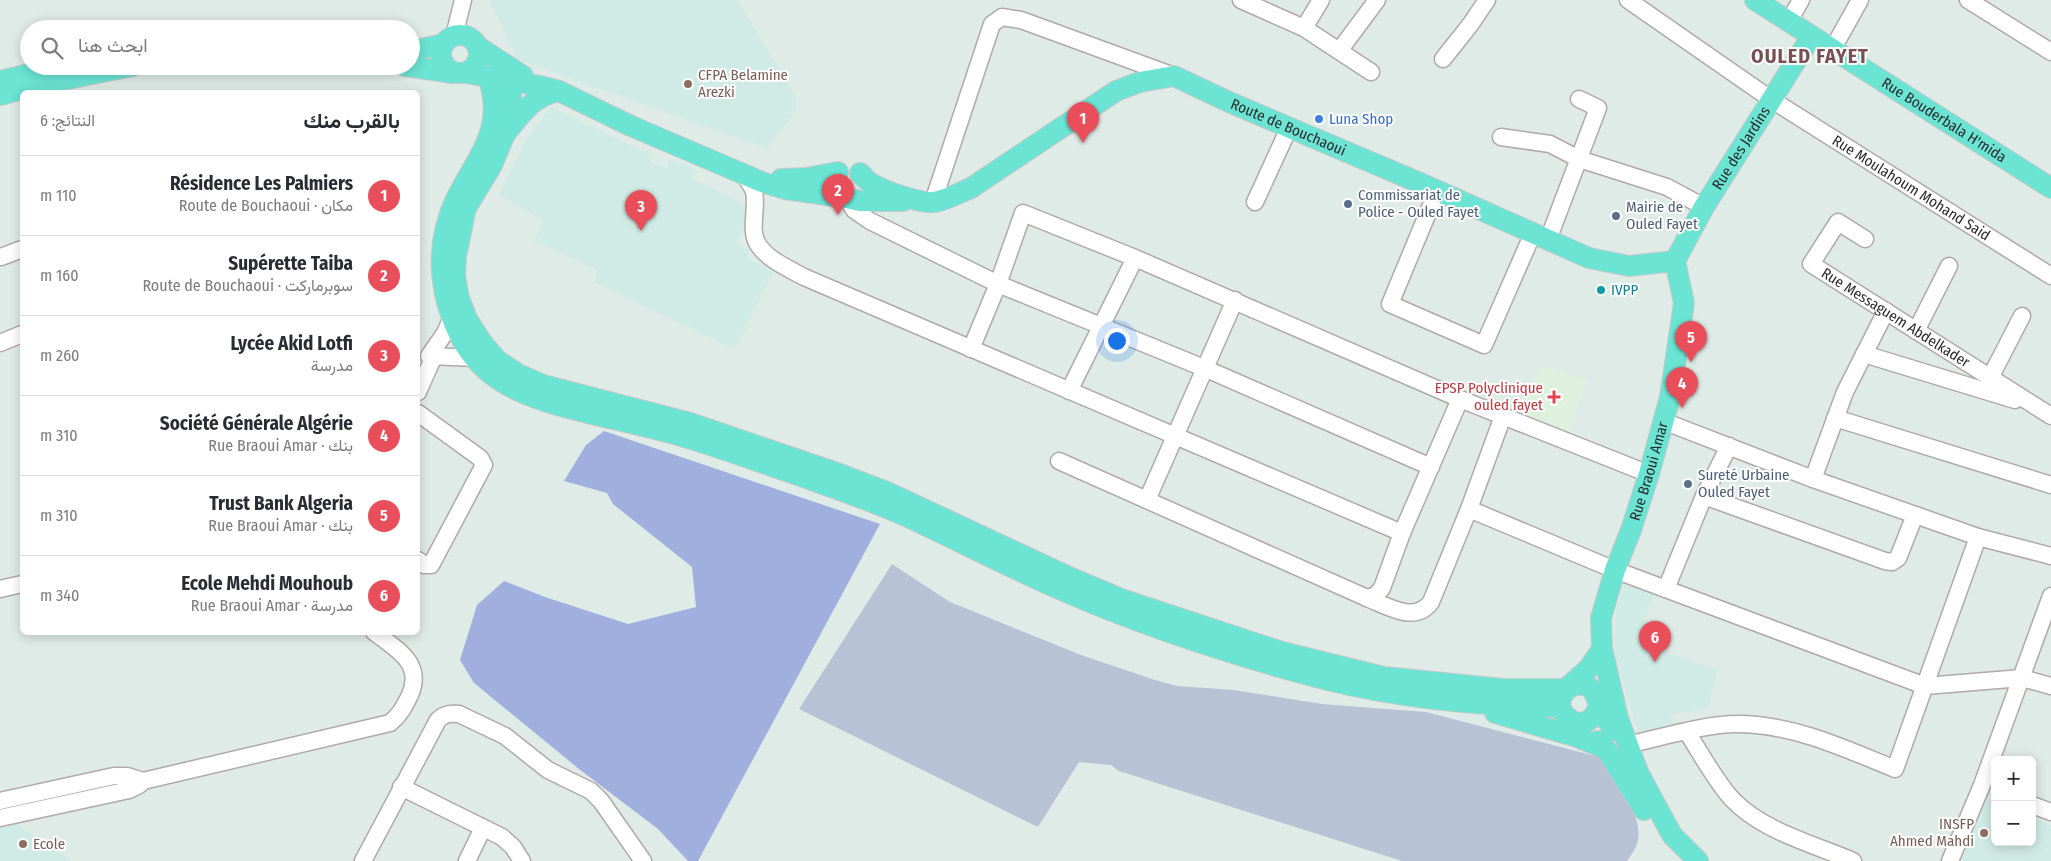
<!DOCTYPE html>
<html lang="ar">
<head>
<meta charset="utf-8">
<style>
	body { margin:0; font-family:"Fira Sans Condensed",Vazirmatn,sans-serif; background:#f2f2f3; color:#2b2b33; direction:rtl }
	.controls { position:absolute; right:15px; bottom:15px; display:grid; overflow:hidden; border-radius:8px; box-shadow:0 2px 12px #0003 }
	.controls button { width:45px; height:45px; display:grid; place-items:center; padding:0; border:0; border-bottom:1px solid #e1e1e2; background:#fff; color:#2b2b33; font:25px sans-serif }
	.you { position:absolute; left:1116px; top:340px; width:18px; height:18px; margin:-12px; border:4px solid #fff; border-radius:50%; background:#1a73e8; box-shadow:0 0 0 8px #1a73e833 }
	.badge { display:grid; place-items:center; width:32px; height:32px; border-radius:50%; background:#e94e5b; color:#fff; font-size:16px; font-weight:700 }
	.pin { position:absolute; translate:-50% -41px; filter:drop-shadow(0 1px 2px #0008) }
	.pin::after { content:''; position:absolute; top:26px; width:18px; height:15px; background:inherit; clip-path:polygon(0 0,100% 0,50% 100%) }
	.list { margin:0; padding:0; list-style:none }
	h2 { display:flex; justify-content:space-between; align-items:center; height:65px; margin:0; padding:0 20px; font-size:21px }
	h2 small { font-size:16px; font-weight:400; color:#7c7c81 }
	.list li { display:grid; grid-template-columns:32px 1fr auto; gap:15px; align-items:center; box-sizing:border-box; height:80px; padding:0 20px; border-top:1px solid #e1e1e2 }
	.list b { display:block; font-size:19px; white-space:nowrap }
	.list p { margin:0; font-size:16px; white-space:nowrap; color:#7c7c81 }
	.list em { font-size:16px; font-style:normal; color:#7c7c81 }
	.icon { flex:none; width:28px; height:28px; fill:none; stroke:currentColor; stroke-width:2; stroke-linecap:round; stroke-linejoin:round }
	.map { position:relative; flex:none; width:2051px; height:861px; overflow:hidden; direction:ltr }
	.search { position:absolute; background:#fff; box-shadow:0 2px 12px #0003; left:20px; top:20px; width:400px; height:55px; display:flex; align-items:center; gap:12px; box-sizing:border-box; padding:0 18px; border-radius:28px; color:#7c7c81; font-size:19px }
	.panel { position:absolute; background:#fff; box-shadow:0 2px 12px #0003; left:20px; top:90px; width:400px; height:545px; border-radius:8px; direction:rtl }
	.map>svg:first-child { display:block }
	.education { fill:#d0ebe5 }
	.medical { fill:#ddf1de }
	.green { fill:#a0afdd }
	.cemetery { fill:#b7c2d4 }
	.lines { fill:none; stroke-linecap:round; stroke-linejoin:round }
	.minor-casing { stroke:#b2a8a9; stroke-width:19 }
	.major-casing { stroke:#c8c8c8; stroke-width:22 }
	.minor { stroke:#fff; stroke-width:16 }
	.major { stroke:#6be4d4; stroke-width:20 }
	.education-dot { fill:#8d6e63; stroke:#fff; stroke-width:2 }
	.shop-dot { fill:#3f7fe0; stroke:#fff; stroke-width:2 }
	.service-dot { fill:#5c6f8a; stroke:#fff; stroke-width:2 }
	.culture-dot { fill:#0f9aa8; stroke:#fff; stroke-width:2 }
	.health-dot { fill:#e0444e; stroke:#fff; stroke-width:2 }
	.labels { text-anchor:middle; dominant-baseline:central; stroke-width:4; stroke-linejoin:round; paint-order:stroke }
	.education-label { font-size:15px; fill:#785e54; stroke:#fff; text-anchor:start }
	.shop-label { font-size:15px; fill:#366cbe; stroke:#fff; text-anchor:start }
	.street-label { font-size:15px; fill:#2b2b2b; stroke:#fff }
	.service-label { font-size:15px; fill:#4e5e75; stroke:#fff; text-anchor:start }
	.culture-label { font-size:15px; fill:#0d838f; stroke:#fff; text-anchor:start }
	.health-label { font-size:15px; fill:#be3a42; stroke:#fff; text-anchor:end }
	.district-label { font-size:20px; font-weight:bold; letter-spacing:1px; fill:#784f52; stroke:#fff }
</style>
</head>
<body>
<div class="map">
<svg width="2051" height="861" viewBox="0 0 2051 861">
	<rect width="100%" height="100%" fill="#dfebe7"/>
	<g class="education">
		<polygon points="489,0 737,0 796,97 796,111 767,148 518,60"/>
		<polygon points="551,107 652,155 650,162 666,169 670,159 696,170 692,179 752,208 737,243 750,251 747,258 773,272 735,349 594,282 598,270 534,241 544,221 499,195 527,139"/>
		<polygon points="1625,583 1655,594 1644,620 1661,628 1664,652 1717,670 1708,709 1671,714 1673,725 1638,732 1614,654 1614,632 1618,602"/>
		<polygon points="1987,798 1995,801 1995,842 2032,842 2032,817 2051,825 2051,861 1961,861"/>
		<polygon points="14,822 71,861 0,861 0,827"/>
	</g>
	<polygon class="medical" points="1541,365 1587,381 1567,434 1520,413"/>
	<polygon class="green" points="604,431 880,524 698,861 688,861 658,829 579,769 474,683 460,660 477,605 504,581 545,597 628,624 696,607 692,567 613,504 607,493 564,481 586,445"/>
	<path class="cemetery" d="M892,564l58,38 131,53 74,25 22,6 57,4 88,14 104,8 173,45c15,22 47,59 38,87 -2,6 -7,12 -10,17h-225l-283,-90 -8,-6 -32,-3 -41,65 -239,-118z"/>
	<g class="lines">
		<defs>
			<g id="minor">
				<polyline points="1241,0 1304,28 1371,72"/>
				<path id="s1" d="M1628,0l144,100 279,176"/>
				<polyline points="1968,0 2051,52"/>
				<polyline points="1789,21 1801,0"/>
				<polyline points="1304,28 1321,0"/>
				<polyline points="454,36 463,0"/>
				<polyline points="1832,50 1860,0"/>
				<polyline points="1339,51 1377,0"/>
				<polyline points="1443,59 1470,25 1487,0"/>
				<polyline points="1501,137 1550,144 1579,159 1667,187 1704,207"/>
				<path d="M742,172c4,6 10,13 12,20 4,17 -6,40 5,54 11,15 29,22 45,31l598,256"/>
				<polyline points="1437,191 1390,304 1484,345 1533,233"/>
				<polyline points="847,198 854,210 870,221 998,284 1204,368 1431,467"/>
				<polyline points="933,202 992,24 1002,17 1021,20 1174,76"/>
				<polyline points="1255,202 1289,128"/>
				<path id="s2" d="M1865,239l-27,-17 -27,42 240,152"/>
				<polyline points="1548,240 1598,108 1579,99"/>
				<polyline points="1,257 22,249"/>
				<polyline points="452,317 445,333 429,356 476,358"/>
				<polyline points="1916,331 1949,266"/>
				<polyline points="0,343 22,334"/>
				<polyline points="971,349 998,284 1023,213 1135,258 1460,399 1649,474"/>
				<polyline points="1864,354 2015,400"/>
				<polyline points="1990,378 2022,316"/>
				<polyline points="1069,391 1135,258"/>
				<polyline points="418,392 434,356"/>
				<polyline points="418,413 480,458 484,465 431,565 424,565 418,560"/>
				<polyline points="1835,418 2051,485"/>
				<polyline points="1663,421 1813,479 1978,537 2051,556"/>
				<polyline points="1059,461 1367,598 1376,595 1382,588 1402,533 1460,399"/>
				<polyline points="1813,479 1845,392 1886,311"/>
				<polyline points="1704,496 1885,561 1892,562 1898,558 1915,515"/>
				<polyline points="1147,500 1235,300"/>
				<polyline points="1469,509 1615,570 1925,686 2022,678 2051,686"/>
				<polyline points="0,589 22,584"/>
				<polyline points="1666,589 1704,496 1729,446"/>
				<path d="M1367,598c20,8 48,26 64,4l38,-93 34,-93"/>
				<path d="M1687,732c13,20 29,50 45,67 30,32 81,45 121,62"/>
				<path d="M1627,745c33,-7 77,-21 110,-21 56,0 107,24 158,45l83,-232"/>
				<polyline points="401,787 502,837 513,847 522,861"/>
				<path d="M0,801l114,-25h13l16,5 247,-58c10,-8 14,-16 20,-28 14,-32 -14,-46 -36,-63"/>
				<polyline points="2032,805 2051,812"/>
				<polyline points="0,818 129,790 139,785 143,781"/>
				<path d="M363,861l75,-141c6,-6 12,-7 21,-6l46,22 43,34 43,21 10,10 42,60"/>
				<polyline points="467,861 483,828"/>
				<polyline points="1950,861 1982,785 2051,596"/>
			</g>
			<g id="major">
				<path id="s3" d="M1755,0l296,188"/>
				<circle cx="460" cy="54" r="19"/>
				<polyline points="477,46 523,76"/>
				<polyline points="411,51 444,44"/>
				<polyline points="405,66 453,73"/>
				<polyline points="511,68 511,101 505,134 492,165 466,208 456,256 455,276 459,298 467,319 481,341 497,360 518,374 543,385 690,423 840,474 887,492 1069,577 1121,599 1282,652 1384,677 1503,689 1566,689"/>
				<polyline points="466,73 540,86 559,91 631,126 762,182 785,189 847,198 860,201 903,201"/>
				<path d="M488,77c18,52 -10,78 -32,122 -23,48 -17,101 9,146 28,46 82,58 131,70 26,6 53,12 78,19 40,11 79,26 118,39 39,14 78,27 116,44 53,25 105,52 158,75 76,33 155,59 235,81 84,24 172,33 259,34"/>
				<polyline points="0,81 33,73"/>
				<polyline points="0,95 42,84 133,66"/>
				<path d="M506,133c17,-21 26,-36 53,-42"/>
				<path id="s4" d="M860,173c3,2 5,6 8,8 11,9 53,23 66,21 13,-2 25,-9 37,-14l145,-97 24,-9 34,-6 55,26 191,81 169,75 40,8 46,-5"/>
				<polyline points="781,179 807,178 838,172"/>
				<path id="s5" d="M1675,261l29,-54 107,-170"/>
				<polyline points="1567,688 1589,668 1602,649 1601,656"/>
				<path d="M1599,704c-11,43 -63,1 -25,-19 18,-2 20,6 25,20 4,9 10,17 14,25"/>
				<polyline points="1495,713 1577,737 1606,749"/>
				<polyline points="1598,741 1606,749 1644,810"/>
				<polyline points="1632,761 1672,835 1698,861"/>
				<path id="s6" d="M1638,772l-20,-54 -16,-69 -1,-31 14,-48 16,-40 18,-56 21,-77 14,-94 -9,-42"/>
			</g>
		</defs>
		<use href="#minor" class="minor-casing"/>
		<use href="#major" class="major-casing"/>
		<use href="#minor" class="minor"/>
		<use href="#major" class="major"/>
	</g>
	<g class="education-dot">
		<circle cx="688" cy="84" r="5"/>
		<circle cx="1984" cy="833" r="5"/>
		<circle cx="23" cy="844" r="5"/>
	</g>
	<circle class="shop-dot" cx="1319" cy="119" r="5"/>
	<g class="service-dot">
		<circle cx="1348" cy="204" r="5"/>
		<circle cx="1616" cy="216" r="5"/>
		<circle cx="1688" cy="484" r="5"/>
	</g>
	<circle class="culture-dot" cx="1601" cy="290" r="5"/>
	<path class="health-dot" d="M1551.5 389.5h5v5h5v5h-5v5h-5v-5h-5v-5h5z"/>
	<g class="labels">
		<g class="education-label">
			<text x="698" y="75">CFPA Belamine<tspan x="698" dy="17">Arezki</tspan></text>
			<text x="1974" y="824" text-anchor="end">INSFP<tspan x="1974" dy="17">Ahmed Mahdi</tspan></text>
			<text x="33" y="844">Ecole</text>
		</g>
		<g class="shop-label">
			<text x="1329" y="119">Luna Shop</text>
		</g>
		<g class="street-label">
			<text stroke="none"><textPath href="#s3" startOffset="224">Rue Bouderbala H'mida</textPath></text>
			<text stroke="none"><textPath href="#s4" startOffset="481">Route de Bouchaoui</textPath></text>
			<text stroke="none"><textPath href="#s5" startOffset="131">Rue des Jardins</textPath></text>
			<text stroke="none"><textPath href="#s1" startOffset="340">Rue Moulahoum Mohand Said</textPath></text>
			<text stroke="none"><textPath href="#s2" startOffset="182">Rue Messaguem Abdelkader</textPath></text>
			<text stroke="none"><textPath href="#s6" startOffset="314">Rue Braoui Amar</textPath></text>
		</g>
		<g class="service-label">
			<text x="1358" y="195">Commissariat de<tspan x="1358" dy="17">Police - Ouled Fayet</tspan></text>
			<text x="1626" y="207">Mairie de<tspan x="1626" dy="17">Ouled Fayet</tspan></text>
			<text x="1698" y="475">Sureté Urbaine<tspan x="1698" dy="17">Ouled Fayet</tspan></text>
		</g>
		<g class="culture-label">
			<text x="1611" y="290">IVPP</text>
		</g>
		<g class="health-label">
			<text x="1543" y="388">EPSP Polyclinique<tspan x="1543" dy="17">ouled fayet</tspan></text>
		</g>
		<g class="district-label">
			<text x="1810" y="56">OULED FAYET</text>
		</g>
	</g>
</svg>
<div class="controls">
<button>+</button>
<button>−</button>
</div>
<div class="you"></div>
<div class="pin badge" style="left:1083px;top:143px">1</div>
<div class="pin badge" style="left:838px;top:215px">2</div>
<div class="pin badge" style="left:641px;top:231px">3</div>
<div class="pin badge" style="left:1682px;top:408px">4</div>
<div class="pin badge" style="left:1691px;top:362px">5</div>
<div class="pin badge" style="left:1655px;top:662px">6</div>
<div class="search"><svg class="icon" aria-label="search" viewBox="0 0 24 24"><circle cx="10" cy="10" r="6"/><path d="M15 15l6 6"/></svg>ابحث هنا</div>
<section class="panel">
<h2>بالقرب منك<small>النتائج: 6</small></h2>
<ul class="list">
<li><span class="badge">1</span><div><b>Résidence Les Palmiers</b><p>مكان · Route de Bouchaoui</p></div><em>110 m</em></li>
<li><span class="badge">2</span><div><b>Supérette Taiba</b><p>سوبرماركت · Route de Bouchaoui</p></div><em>160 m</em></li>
<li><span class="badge">3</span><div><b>Lycée Akid Lotfi</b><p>مدرسة</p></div><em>260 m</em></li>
<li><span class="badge">4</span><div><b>Société Générale Algérie</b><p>بنك · Rue Braoui Amar</p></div><em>310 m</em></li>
<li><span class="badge">5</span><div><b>Trust Bank Algeria</b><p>بنك · Rue Braoui Amar</p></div><em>310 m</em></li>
<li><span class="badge">6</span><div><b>Ecole Mehdi Mouhoub</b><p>مدرسة · Rue Braoui Amar</p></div><em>340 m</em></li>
</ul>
</section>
</div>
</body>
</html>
